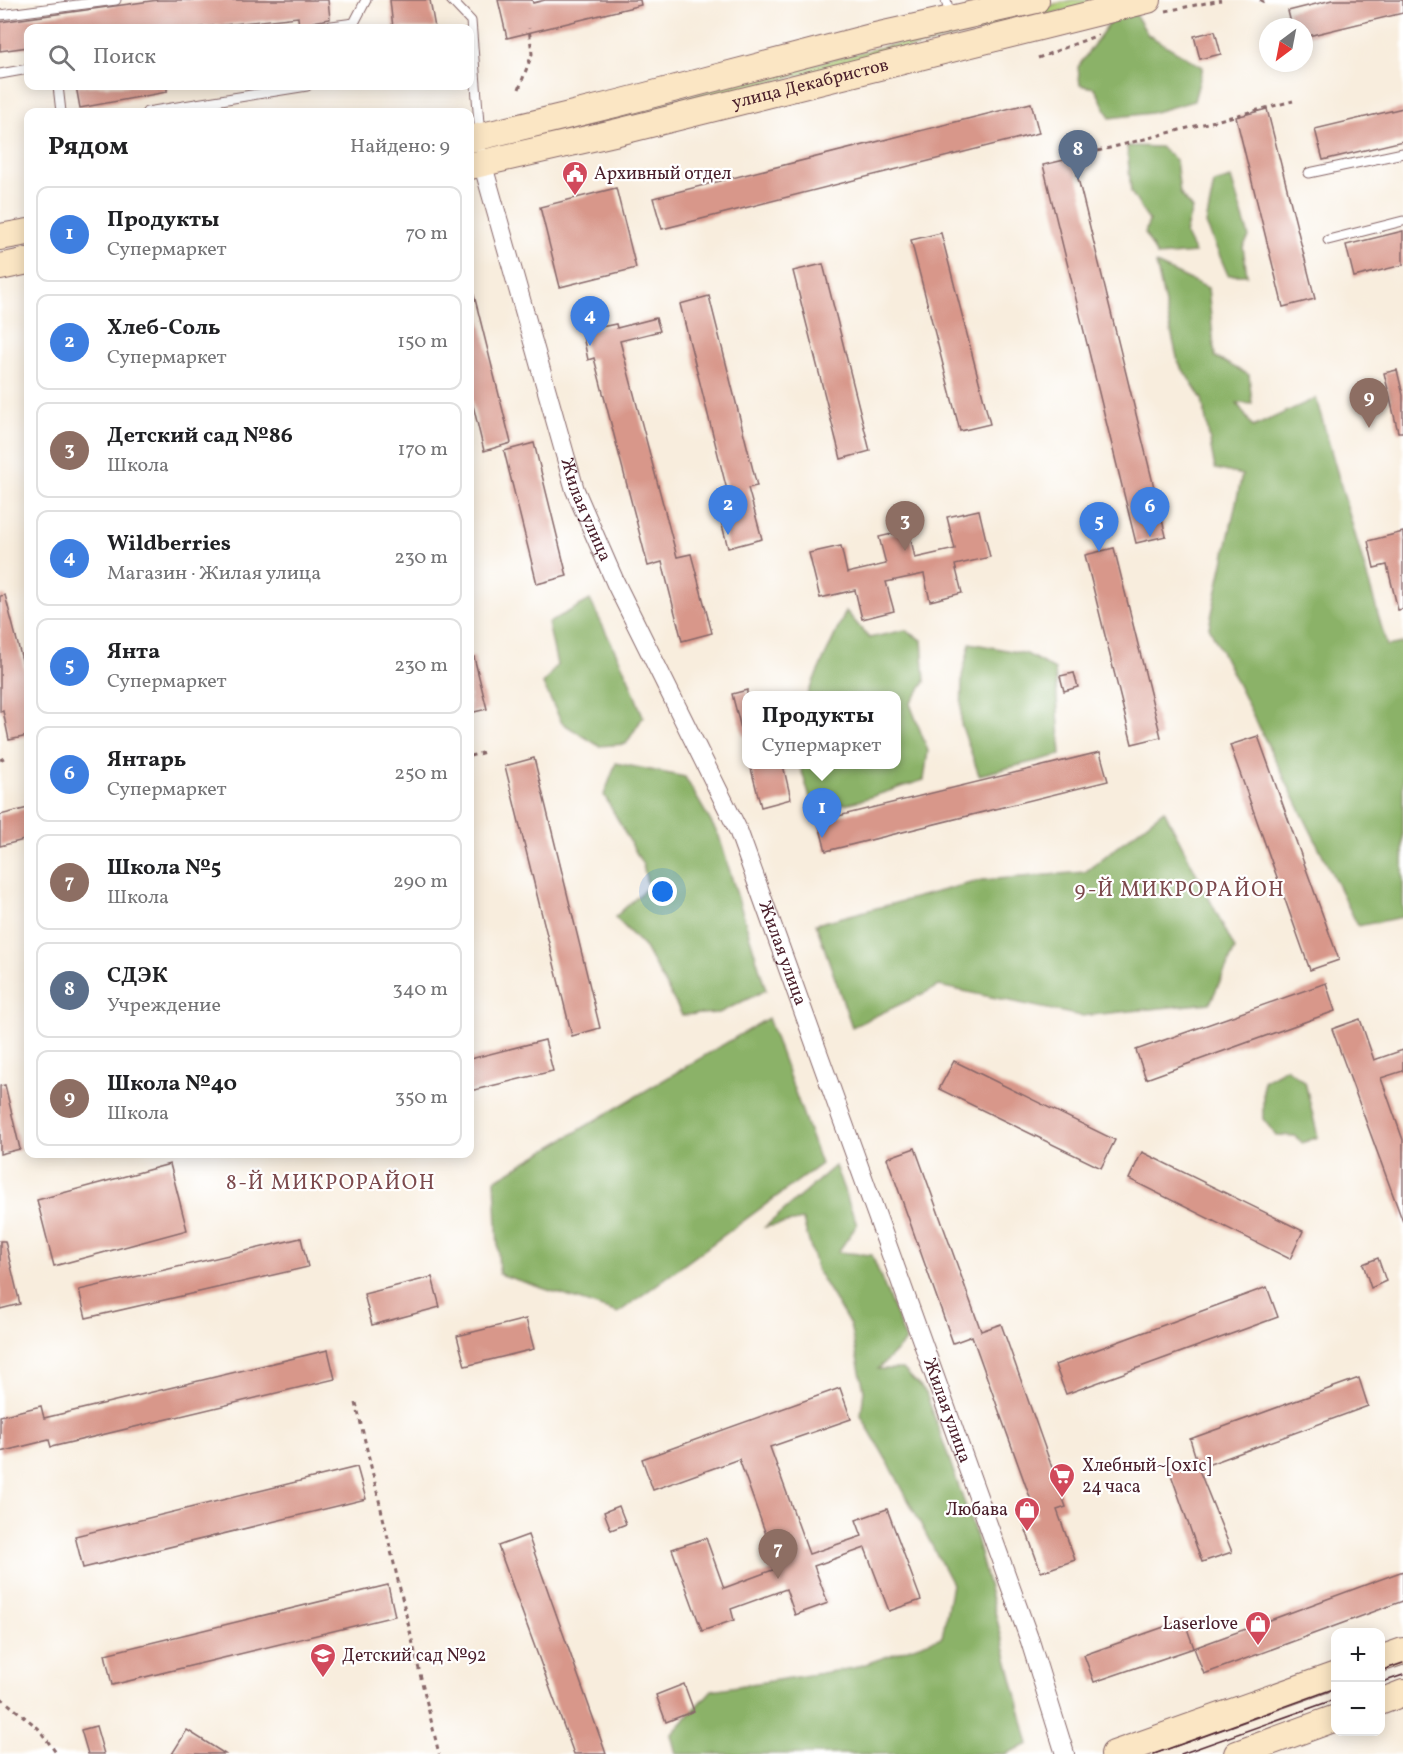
<!DOCTYPE html>
<html lang="ru">
<head>
<meta charset="utf-8">
<style>
	body { margin:0; font-family:Vollkorn,serif; background:#f2f2f2; color:#202124 }
	.controls { position:absolute; right:18px; bottom:18px; display:grid; overflow:hidden; border-radius:12px; box-shadow:0 3px 15px #0003 }
	.controls button { width:54px; height:54px; display:grid; place-items:center; padding:0; border:0; border-bottom:2px solid #e0e0e0; background:#fff; color:#202124; font:30px sans-serif }
	.compass { position:absolute; left:1259px; top:18px; width:54px; height:54px; border-radius:50%; background:#fff; box-shadow:0 3px 15px #0003; rotate:212deg }
	.you { position:absolute; left:663px; top:892px; width:21px; height:21px; margin:-15px; border:4px solid #fff; border-radius:50%; background:#1a73e8; box-shadow:0 0 0 9px #1a73e833 }
	.badge { display:grid; place-items:center; width:39px; height:39px; border-radius:50%; background:#d93025; color:#fff; font-size:20px; font-weight:700 }
	.pin { position:absolute; translate:-50% -50px; filter:drop-shadow(0 2px 3px #0008) }
	.pin::after { content:''; position:absolute; top:32px; width:21px; height:18px; background:inherit; clip-path:polygon(0 0,100% 0,50% 100%) }
	.popup { position:absolute; left:742px; top:691px; width:159px; height:78px; box-sizing:border-box; display:grid; place-content:center; border-radius:12px; background:#fff; filter:drop-shadow(0 2px 4px #0005); font-size:20px; white-space:nowrap; color:#757577 }
	.popup b { font-size:22px; color:#202124 }
	.popup::after { content:''; position:absolute; left:50%; top:100%; margin-left:-12px; border:12px solid transparent; border-top-color:#fff }
	.list { margin:0; padding:0; list-style:none }
	h2 { display:flex; justify-content:space-between; align-items:center; height:78px; margin:0; padding:0 24px; font-size:26px }
	h2 small { font-size:20px; font-weight:400; color:#757577 }
	.list li { display:grid; grid-template-columns:39px 1fr auto; gap:18px; align-items:center; box-sizing:border-box; height:96px; margin:0 12px 12px; padding:0 12px; border:2px solid #e0e0e0; border-radius:12px }
	.list b { display:block; font-size:22px; white-space:nowrap }
	.list p { margin:0; font-size:20px; white-space:nowrap; color:#757577 }
	.list em { font-size:20px; font-style:normal; color:#757577 }
	.icon { flex:none; width:33px; height:33px; fill:none; stroke:currentColor; stroke-width:2; stroke-linecap:round; stroke-linejoin:round }
	.map { position:relative; flex:none; width:1403px; height:1754px; overflow:hidden }
	.search { position:absolute; background:#fff; box-shadow:0 3px 15px #0003; left:24px; top:24px; width:450px; height:66px; display:flex; align-items:center; gap:15px; box-sizing:border-box; padding:0 21px; border-radius:12px; color:#757577; font-size:22px }
	.panel { position:absolute; background:#fff; box-shadow:0 3px 15px #0003; left:24px; top:108px; width:450px; height:1050px; border-radius:12px }
	.map>svg:first-child { display:block }
	.green { fill:#afcf76; stroke:#7c7750; stroke-width:1.5 }
	.forest { fill:#8bb267; stroke:#6a6849; stroke-width:1.5 }
	.building { fill:#d8978a }
	.lines { fill:none; stroke-linecap:round; stroke-linejoin:round }
	.lane-casing { stroke:#876769; stroke-width:11 }
	.street-casing { stroke:#876769; stroke-width:20 }
	.secondary-casing { stroke:#876769; stroke-width:28 }
	.path { stroke:#876769; stroke-width:3; stroke-dasharray:4.5 4.5; stroke-linecap:butt }
	.lane { stroke:#fff; stroke-width:9 }
	.street { stroke:#fff; stroke-width:18 }
	.secondary { stroke:#fbe6c4; stroke-width:26 }
	.tram { stroke:#4a1f2b; stroke-width:1.5 }
	.labels { text-anchor:middle; dominant-baseline:central; stroke-width:4.5; stroke-linejoin:round; paint-order:stroke }
	.street-label { font-size:18px; fill:#4a1f2b; stroke:#fff }
	.poi-label { font-size:18px; fill:#4a1f2b; stroke:#fff; text-anchor:start }
	.quarter-label { font-size:21px; letter-spacing:1.5px; fill:#7c494c; stroke:#fff }
</style>
</head>
<body>
<div class="map">
<svg width="1403" height="1754" viewBox="0 0 1403 1754">
	<rect width="100%" height="100%" fill="#fff"/>
	<filter id="ink" filterUnits="userSpaceOnUse"><feTurbulence type="fractalNoise" baseFrequency=".0167" numOctaves="2"/><feDisplacementMap in="SourceGraphic" scale="12" xChannelSelector="R" yChannelSelector="G"/><feConvolveMatrix kernelMatrix="1 2 1 2 8 2 1 2 1" color-interpolation-filters="sRGB"/></filter>
	<filter id="wash" filterUnits="userSpaceOnUse"><feTurbulence type="fractalNoise" baseFrequency=".008" numOctaves="4" result="noise"/><feDisplacementMap in="SourceGraphic" scale="24" xChannelSelector="R" yChannelSelector="G"/><feGaussianBlur stdDeviation="1.35" result="paint"/><feColorMatrix in="noise" values="0 0 0 0 0 0 0 0 0 0 0 0 0 0 0 0 0 1.4 0 .05"/><feComposite in="paint" operator="in"/></filter>
	<g filter="url(#wash)">
		<rect width="100%" height="100%" fill="#f8eddd"/>
		<polygon class="green" points="1072,0 1107,0 504,148 504,141"/>
		<g class="forest">
			<polygon points="1134,12 1148,35 1203,67 1194,101 1151,113 1110,118 1095,88 1080,85 1078,67 1112,19"/>
			<polygon points="1127,146 1160,147 1176,160 1180,193 1192,209 1185,233 1195,253 1157,256 1145,233 1149,221 1131,192"/>
			<polygon points="1231,178 1249,237 1243,247 1247,275 1228,275 1206,224 1214,183"/>
			<polygon points="1156,264 1208,288 1215,357 1249,375 1252,404 1237,403 1253,427 1316,398 1387,646 1403,643 1403,917 1358,926 1209,627 1242,475 1215,469 1202,399 1178,362"/>
			<polygon points="590,600 628,677 643,717 626,744 599,746 562,723 543,684 557,665 548,623"/>
			<polygon points="846,611 869,638 905,630 922,640 925,682 910,704 928,751 924,780 848,804 811,801 800,765 897,764 897,696 807,695"/>
			<polygon points="970,643 1027,654 1055,670 1061,755 979,775 961,724 962,676"/>
			<polygon points="616,763 685,777 719,836 766,990 719,1013 682,1015 645,948 615,917 648,887 643,865 604,795"/>
			<polygon points="1164,810 1235,949 1210,1003 1081,1016 939,986 852,1027 816,924 982,880 1085,872"/>
			<polygon points="768,1018 821,1164 618,1313 499,1274 495,1180"/>
			<polygon points="1286,1068 1305,1082 1318,1137 1302,1143 1295,1136 1276,1135 1263,1119 1263,1081"/>
			<polygon points="835,1166 857,1225 838,1252 872,1255 906,1341 878,1369 903,1369 926,1393 974,1530 1029,1744 1005,1754 676,1754 671,1735 712,1690 854,1668 942,1637 952,1584 893,1471 861,1416 864,1390 850,1325 817,1271 803,1220 765,1227"/>
		</g>
		<g id="blocks">
			<g class="building">
				<polygon points="158,0 328,0 330,19 313,22 310,28 299,28 298,17 196,28 28,28 28,47 0,51 0,22"/>
				<polygon points="390,0 430,0 435,28 393,28"/>
				<polygon points="498,0 532,0 533,3 545,0 640,0 641,5 507,38"/>
				<polygon points="1332,0 1403,0 1403,13 1304,37 1304,27 1292,27 1288,11"/>
				<polygon points="1215,31 1221,54 1200,59 1194,36"/>
				<polygon points="76,86 167,86 167,92 80,108"/>
				<polygon points="1031,103 1039,133 662,229 653,198"/>
				<polygon points="1403,108 1403,141 1323,160 1315,129"/>
				<polygon points="1267,109 1315,299 1283,307 1236,117"/>
				<polygon points="1073,158 1166,536 1136,543 1043,165"/>
				<polygon points="616,188 636,268 560,287 540,207"/>
				<polygon points="1403,231 1403,265 1354,277 1346,245"/>
				<polygon points="941,233 990,424 960,431 911,240"/>
				<polygon points="823,264 870,451 841,459 793,271"/>
				<polygon points="474,295 511,443 484,451 470,393 470,296"/>
				<polygon points="709,296 757,486 748,488 762,539 728,548 715,498 728,494 680,304"/>
				<polygon points="656,318 660,331 620,341 677,557 691,554 712,633 682,641 662,562 648,566 594,358 588,360 582,331 616,324 617,328"/>
				<polygon points="1397,370 1403,395 1403,432 1398,432 1384,373"/>
				<polygon points="534,443 567,576 537,584 504,451"/>
				<polygon points="979,510 990,557 955,565 962,593 930,601 924,574 886,582 894,611 862,619 855,590 820,598 809,553 841,546 847,573 886,564 879,537 909,530 915,558 955,549 947,517"/>
				<polygon points="1403,532 1403,609 1398,610 1387,565 1374,568 1368,541"/>
				<polygon points="1114,548 1161,737 1132,744 1085,555"/>
				<polygon points="5,595 28,683 28,736 9,740 3,711 0,712 0,596"/>
				<polygon points="470,657 474,657 487,709 470,713"/>
				<polygon points="1074,673 1078,687 1064,691 1060,676"/>
				<polygon points="747,690 747,735 743,736 732,694"/>
				<polygon points="1258,736 1339,960 1310,970 1230,745"/>
				<polygon points="1100,752 1108,781 826,851 818,821"/>
				<polygon points="534,758 600,1028 572,1036 505,766"/>
				<polygon points="750,765 783,765 791,799 761,807"/>
				<polygon points="28,808 28,839 0,846 0,815"/>
				<polygon points="1326,983 1335,1011 1146,1079 1136,1050"/>
				<polygon points="1360,1019 1374,1060 1403,1050 1403,1071 1381,1078 1403,1140 1403,1222 1332,1029"/>
				<polygon points="545,1040 553,1071 470,1091 470,1059"/>
				<polygon points="954,1061 1115,1140 1101,1168 939,1089"/>
				<polygon points="5,1085 20,1149 0,1154 0,1086"/>
				<polygon points="915,1148 981,1331 1001,1324 1066,1507 1057,1510 1075,1560 1041,1572 1023,1522 1037,1517 972,1336 953,1343 887,1158"/>
				<polygon points="1142,1152 1303,1231 1290,1259 1129,1179"/>
				<polygon points="170,1164 187,1230 54,1266 37,1200"/>
				<polygon points="301,1238 308,1267 86,1318 79,1290"/>
				<polygon points="0,1241 5,1241 20,1304 0,1309"/>
				<polygon points="1378,1258 1386,1281 1371,1288 1363,1264"/>
				<polygon points="432,1277 440,1307 372,1325 364,1294"/>
				<polygon points="1267,1287 1278,1317 1066,1394 1055,1365"/>
				<polygon points="526,1319 534,1349 465,1366 457,1336"/>
				<polygon points="328,1350 335,1379 51,1447 49,1440 0,1452 0,1416 41,1406 44,1418"/>
				<polygon points="1359,1378 1368,1406 1199,1468 1190,1439"/>
				<polygon points="840,1388 851,1419 770,1447 809,1554 862,1536 856,1520 887,1509 921,1600 889,1611 865,1548 814,1566 828,1603 795,1615 786,1589 731,1609 734,1620 702,1631 672,1549 706,1538 724,1588 778,1568 739,1459 653,1490 642,1459"/>
				<polygon points="1195,1460 1232,1552 1202,1562 1169,1469"/>
				<polygon points="357,1467 366,1499 83,1568 75,1536"/>
				<polygon points="619,1506 626,1524 611,1530 604,1512"/>
				<polygon points="528,1535 606,1754 574,1754 498,1546"/>
				<polygon points="1403,1571 1403,1601 1204,1674 1194,1648"/>
				<polygon points="388,1585 395,1616 112,1685 105,1654"/>
				<polygon points="1184,1620 1194,1648 1094,1682 1084,1655"/>
				<polygon points="684,1684 694,1711 666,1722 656,1695"/>
				<polygon points="96,1726 104,1754 88,1754 81,1730"/>
				<polygon points="187,1730 225,1754 172,1754"/>
			</g>
		</g>
	</g>
	<g filter="url(#ink)">
		<use href="#blocks" fill-opacity="0" stroke="#876769" stroke-width="1.5"/>
		<g class="lines">
			<defs>
				<g id="lane">
					<polyline points="451,0 471,21 482,162"/>
					<polyline points="946,0 950,17"/>
					<polyline points="0,15 116,0"/>
					<polyline points="317,28 354,23 366,0"/>
					<polyline points="0,74 28,69"/>
					<polyline points="58,86 61,112"/>
					<polyline points="147,112 307,86"/>
					<polyline points="1309,173 1403,153"/>
					<polyline points="1328,240 1403,221"/>
				</g>
				<g id="street">
					<path id="s1" d="M482,162l93,328 41,94 122,246 292,811 35,113"/>
				</g>
				<g id="secondary">
					<polyline points="470,139 619,103 871,37 1036,0"/>
					<path id="s2" d="M470,166l148,-34 530,-132"/>
					<polyline points="0,237 28,232"/>
					<polyline points="0,267 28,261"/>
					<polyline points="1380,1659 1403,1651"/>
					<polyline points="1380,1702 1403,1693"/>
					<polyline points="1114,1754 1336,1675"/>
					<polyline points="1237,1754 1336,1718"/>
				</g>
			</defs>
			<use href="#lane" class="lane-casing"/>
			<use href="#street" class="street-casing"/>
			<use href="#secondary" class="secondary-casing"/>
			<g class="path">
				<polyline points="1260,0 1264,2"/>
				<polyline points="1166,11 1221,0"/>
				<polyline points="1038,58 1098,35"/>
				<polyline points="519,89 532,54 529,28"/>
				<polyline points="1062,155 1090,153 1293,101"/>
				<polyline points="470,756 485,752"/>
				<polyline points="0,760 4,758"/>
				<polyline points="356,1403 439,1754"/>
				<polyline points="1,1698 38,1728 57,1754"/>
			</g>
			<use href="#lane" class="lane"/>
			<use href="#street" class="street"/>
			<use href="#secondary" class="secondary"/>
			<g class="tram">
				<polyline points="1380,1671 1403,1663"/>
				<polyline points="1380,1683 1403,1675"/>
				<polyline points="1154,1754 1336,1688"/>
				<polyline points="1181,1754 1336,1699"/>
			</g>
		</g>
	</g>
	<defs>
		<symbol id="civic-pin" viewBox="-11 -11 22 30"><path d="M0 17L-7.5 6A9.5 9.5 0 1 1 7.5 6Z" fill="#d1495b" stroke="#fff"/><path d="M-.6-6.5H3V-4.5H.6V-3L4-1V1h2V6H-6V1h2V-1L-.6-3ZM-1.2 2.5V6h2.4V2.5Z" fill="#fff"/></symbol>
		<symbol id="supermarket-pin" viewBox="-11 -11 22 30"><path d="M0 17L-7.5 6A9.5 9.5 0 1 1 7.5 6Z" fill="#d1495b" stroke="#fff"/><path d="M-6-5.5h2.5l.6 2H6L4.5 2H-2.5L-4.4-4H-6ZM-1.5 3.2a1.3 1.3 0 1 0 .1 0ZM3 3.2a1.3 1.3 0 1 0 .1 0Z" fill="#fff"/></symbol>
		<symbol id="shop-pin" viewBox="-11 -11 22 30"><path d="M0 17L-7.5 6A9.5 9.5 0 1 1 7.5 6Z" fill="#d1495b" stroke="#fff"/><path d="M-5-2.5h2.3a2.7 3.5 0 0 1 5.4 0H5L5.5 6h-11ZM-1.5-2.5h3a1.5 2.3 0 0 0-3 0Z" fill="#fff"/></symbol>
		<symbol id="school-pin" viewBox="-11 -11 22 30"><path d="M0 17L-7.5 6A9.5 9.5 0 1 1 7.5 6Z" fill="#d1495b" stroke="#fff"/><path d="M0-5L7-2L0 1L-7-2ZM-4 1L0 2.5L4 1V4Q0 6-4 4Z" fill="#fff"/></symbol>
	</defs>
	<g fill-rule="evenodd">
		<use href="#civic-pin" x="560" y="159" width="30" height="40"/>
		<use href="#supermarket-pin" x="1047" y="1461" width="30" height="40"/>
		<use href="#shop-pin" x="1012" y="1495" width="30" height="40"/>
		<use href="#shop-pin" x="1243" y="1609" width="30" height="40"/>
		<use href="#school-pin" x="308" y="1641" width="30" height="40"/>
	</g>
	<g class="labels">
		<g class="street-label">
			<text stroke="none"><textPath href="#s2" startOffset="350">улица Декабристов</textPath></text>
			<text stroke="none"><textPath href="#s1" startOffset="363">Жилая улица</textPath></text>
			<text stroke="none"><textPath href="#s1" startOffset="849">Жилая улица</textPath></text>
			<text stroke="none"><textPath href="#s1" startOffset="1335">Жилая улица</textPath></text>
		</g>
		<g class="poi-label">
			<text x="594" y="174">Архивный отдел</text>
			<text x="1082" y="1466">Хлебный~[0x1c]<tspan x="1082" dy="21">24 часа</tspan></text>
			<text x="1008" y="1510" text-anchor="end">Любава</text>
			<text x="1238" y="1624" text-anchor="end">Laserlove</text>
			<text x="342" y="1656">Детский сад №92</text>
		</g>
		<g class="quarter-label">
			<text x="1180" y="890">9-Й МИКРОРАЙОН</text>
			<text x="331" y="1183">8-Й МИКРОРАЙОН</text>
		</g>
	</g>
</svg>
<div class="controls">
<button>+</button>
<button>−</button>
</div>
<svg class="compass" viewBox="-18 -18 36 36"><path d="M0-13l5 13h-10z" fill="#e53935"/><path d="M0 13l5-13h-10z" fill="#757577"/></svg>
<div class="you"></div>
<div class="pin badge" style="left:822px;top:838px;background:#3f7fe0">1</div>
<div class="popup"><b>Продукты</b>Супермаркет</div>
<div class="pin badge" style="left:728px;top:535px;background:#3f7fe0">2</div>
<div class="pin badge" style="left:905px;top:551px;background:#8d6e63">3</div>
<div class="pin badge" style="left:590px;top:346px;background:#3f7fe0">4</div>
<div class="pin badge" style="left:1099px;top:552px;background:#3f7fe0">5</div>
<div class="pin badge" style="left:1150px;top:537px;background:#3f7fe0">6</div>
<div class="pin badge" style="left:778px;top:1579px;background:#8d6e63">7</div>
<div class="pin badge" style="left:1078px;top:180px;background:#5c6f8a">8</div>
<div class="pin badge" style="left:1369px;top:428px;background:#8d6e63">9</div>
<div class="search"><svg class="icon" aria-label="search" viewBox="0 0 24 24"><circle cx="10" cy="10" r="6"/><path d="M15 15l6 6"/></svg>Поиск</div>
<section class="panel">
<h2>Рядом<small>Найдено: 9</small></h2>
<ul class="list">
<li><span class="badge" style="background:#3f7fe0">1</span><div><b>Продукты</b><p>Супермаркет</p></div><em>70 m</em></li>
<li><span class="badge" style="background:#3f7fe0">2</span><div><b>Хлеб-Соль</b><p>Супермаркет</p></div><em>150 m</em></li>
<li><span class="badge" style="background:#8d6e63">3</span><div><b>Детский сад №86</b><p>Школа</p></div><em>170 m</em></li>
<li><span class="badge" style="background:#3f7fe0">4</span><div><b>Wildberries</b><p>Магазин · Жилая улица</p></div><em>230 m</em></li>
<li><span class="badge" style="background:#3f7fe0">5</span><div><b>Янта</b><p>Супермаркет</p></div><em>230 m</em></li>
<li><span class="badge" style="background:#3f7fe0">6</span><div><b>Янтарь</b><p>Супермаркет</p></div><em>250 m</em></li>
<li><span class="badge" style="background:#8d6e63">7</span><div><b>Школа №5</b><p>Школа</p></div><em>290 m</em></li>
<li><span class="badge" style="background:#5c6f8a">8</span><div><b>СДЭК</b><p>Учреждение</p></div><em>340 m</em></li>
<li><span class="badge" style="background:#8d6e63">9</span><div><b>Школа №40</b><p>Школа</p></div><em>350 m</em></li>
</ul>
</section>
</div>
</body>
</html>
